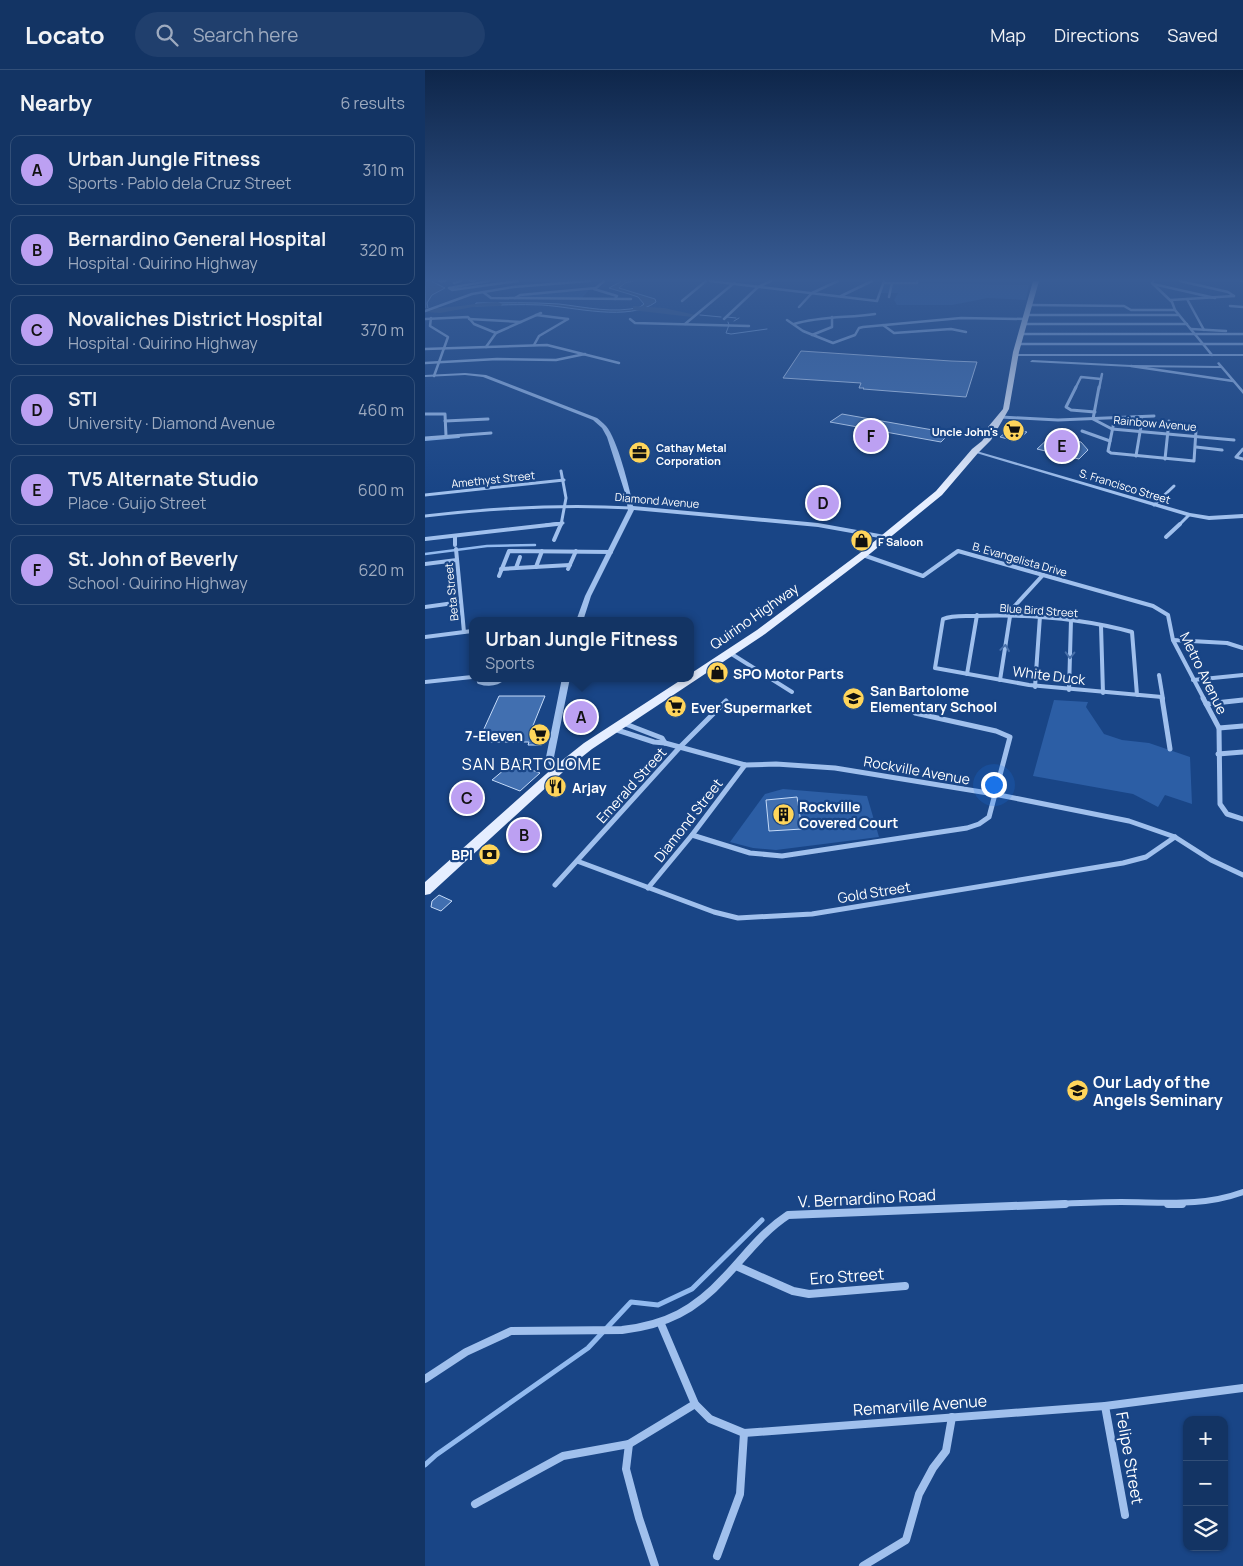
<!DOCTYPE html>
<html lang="en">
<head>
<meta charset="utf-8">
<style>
	body { margin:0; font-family:Manrope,sans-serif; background:#203f6d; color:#f1f3f6 }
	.controls { position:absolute; right:15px; bottom:15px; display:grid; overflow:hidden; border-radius:10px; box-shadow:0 1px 4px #0004 }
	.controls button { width:45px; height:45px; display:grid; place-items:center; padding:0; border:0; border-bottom:1px solid #324f78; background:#133464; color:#f1f3f6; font:25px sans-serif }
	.you { position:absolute; left:568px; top:714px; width:18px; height:18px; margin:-12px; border:4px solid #fff; border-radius:50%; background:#1a73e8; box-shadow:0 0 0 8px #1a73e833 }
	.badge { display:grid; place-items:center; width:32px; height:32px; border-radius:50%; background:#bca0f2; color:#111; font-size:16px; font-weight:700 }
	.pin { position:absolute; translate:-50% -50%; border:2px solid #fff; box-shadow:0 1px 5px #0006 }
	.popup { position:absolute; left:44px; top:547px; width:225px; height:65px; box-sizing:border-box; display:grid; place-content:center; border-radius:10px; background:#133464; filter:drop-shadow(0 1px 4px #0005); font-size:16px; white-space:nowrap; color:#9daabf }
	.popup b { font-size:19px; color:#f1f3f6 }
	.popup::after { content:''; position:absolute; left:50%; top:100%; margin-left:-10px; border:10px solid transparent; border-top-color:#133464 }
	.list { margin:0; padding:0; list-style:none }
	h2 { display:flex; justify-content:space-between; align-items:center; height:65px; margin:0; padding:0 20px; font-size:21px }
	h2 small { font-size:16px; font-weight:400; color:#9daabf }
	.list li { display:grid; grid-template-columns:32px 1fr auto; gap:15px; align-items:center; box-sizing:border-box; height:70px; margin:0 10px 10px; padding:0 10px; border:1px solid #324f78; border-radius:10px }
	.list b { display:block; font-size:19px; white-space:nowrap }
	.list p { margin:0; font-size:16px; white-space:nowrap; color:#9daabf }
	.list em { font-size:16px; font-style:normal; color:#9daabf }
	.icon { flex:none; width:28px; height:28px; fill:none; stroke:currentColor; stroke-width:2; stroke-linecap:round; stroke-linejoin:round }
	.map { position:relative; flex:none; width:818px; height:1496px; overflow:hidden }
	header { display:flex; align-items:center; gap:30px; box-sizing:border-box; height:70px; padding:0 25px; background:#133464; border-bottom:1px solid #324f78 }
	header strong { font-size:24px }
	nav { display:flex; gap:28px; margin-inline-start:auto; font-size:18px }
	.search { width:350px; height:45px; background:#203f6d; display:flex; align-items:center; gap:12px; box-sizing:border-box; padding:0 18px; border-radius:28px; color:#9daabf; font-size:19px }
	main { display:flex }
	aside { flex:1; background:#133464 }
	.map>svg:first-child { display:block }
	.green { fill:#2c5ea5 }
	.water { fill:#385989; stroke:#92baef }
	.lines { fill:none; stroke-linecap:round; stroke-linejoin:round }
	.stream-far3 { stroke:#92baef; stroke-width:1 }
	.stream-far2 { stroke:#92baef; stroke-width:2 }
	.stream-far1 { stroke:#92baef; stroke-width:2.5 }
	.stream { stroke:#92baef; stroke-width:5 }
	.river { fill:#385989; fill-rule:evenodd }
	.building { fill:#416fb0; stroke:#c5dbf9 }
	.pedestrian { stroke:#a0c0ed; stroke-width:2 }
	.minor-far5 { stroke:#a0c0ed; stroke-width:2.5 }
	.minor-far4 { stroke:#a0c0ed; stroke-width:3 }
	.minor-far3 { stroke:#a0c0ed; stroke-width:4 }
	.minor-far2 { stroke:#a0c0ed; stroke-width:5 }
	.minor-far1 { stroke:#a0c0ed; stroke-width:6 }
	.minor { stroke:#a0c0ed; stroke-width:8 }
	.tertiary { fill:#a0c0ed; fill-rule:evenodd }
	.primary { fill:#e5eeff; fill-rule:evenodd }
	.oneway { stroke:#4870aa }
	.labels { text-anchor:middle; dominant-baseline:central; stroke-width:4.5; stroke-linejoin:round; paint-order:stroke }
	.far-street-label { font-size:11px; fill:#fff; stroke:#194586 }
	.far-poi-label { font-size:11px; font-weight:bold; fill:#fff; stroke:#194586; text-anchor:start }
	.street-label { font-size:14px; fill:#fff; stroke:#194586 }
	.poi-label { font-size:14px; font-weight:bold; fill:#fff; stroke:#194586; text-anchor:start }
	.quarter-label { font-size:16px; letter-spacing:1px; fill:#fff; stroke:#194586 }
	.near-poi-label { font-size:16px; font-weight:bold; fill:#fff; stroke:#194586; text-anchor:start }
	.near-street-label { font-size:16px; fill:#fff; stroke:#194586 }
</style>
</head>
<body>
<header>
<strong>Locato</strong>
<div class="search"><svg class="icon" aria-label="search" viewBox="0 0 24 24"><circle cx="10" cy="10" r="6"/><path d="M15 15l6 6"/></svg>Search here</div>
<nav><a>Map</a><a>Directions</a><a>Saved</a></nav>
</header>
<main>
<aside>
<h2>Nearby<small>6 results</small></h2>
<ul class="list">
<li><span class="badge">A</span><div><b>Urban Jungle Fitness</b><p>Sports · Pablo dela Cruz Street</p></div><em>310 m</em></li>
<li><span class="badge">B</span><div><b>Bernardino General Hospital</b><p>Hospital · Quirino Highway</p></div><em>320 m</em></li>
<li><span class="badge">C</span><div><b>Novaliches District Hospital</b><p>Hospital · Quirino Highway</p></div><em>370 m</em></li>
<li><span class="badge">D</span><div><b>STI</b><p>University · Diamond Avenue</p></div><em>460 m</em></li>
<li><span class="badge">E</span><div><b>TV5 Alternate Studio</b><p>Place · Guijo Street</p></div><em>600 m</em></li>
<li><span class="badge">F</span><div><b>St. John of Beverly</b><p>School · Quirino Highway</p></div><em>620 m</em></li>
</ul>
</aside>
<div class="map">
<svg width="818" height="1496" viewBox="0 0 818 1496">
	<rect width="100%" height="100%" fill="#194586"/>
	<g class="green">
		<polygon points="458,213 604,215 601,230 563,228 527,235 472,235 469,230 473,223 456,223"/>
		<polygon points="164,220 157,228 94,228 96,225"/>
		<polygon points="629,630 663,632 661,637 679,664 697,670 724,673 765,687 767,734 740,725 733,737 708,724 608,706"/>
		<polygon points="358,719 442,726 454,767 351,780 328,778 305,772 340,724"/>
	</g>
	<g class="water">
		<polygon points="0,211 6,211 20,218 7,225 2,233 3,238 0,239"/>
		<path d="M197,211h11l-8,2 -6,5 36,11 1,3c-27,20 -82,5 -114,3 -22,-1 -45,0 -67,1l1,-3c28,0 55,-1 83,1 26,3 55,10 81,3l4,-3 -6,-7 -9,-3 -20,-6z"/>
	</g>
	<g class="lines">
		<g class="stream-far3">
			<polyline points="275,245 296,247"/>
			<polyline points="302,247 311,248"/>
			<polyline points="309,251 314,248"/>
			<polyline points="303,252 304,255 301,263 306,264 342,259"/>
		</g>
		<polyline class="stream-far2" points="0,370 34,367"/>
		<polyline class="stream-far1" points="0,484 62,476 110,475"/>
		<polyline class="stream" points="0,1395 11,1385 163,1278 206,1232 233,1235 267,1219 337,1150"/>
		<g class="river">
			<path d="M73,232l4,2 -1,2 -28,1 -33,6 -15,-1v-4c24,1 49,-5 73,-6z"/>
			<polygon points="208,236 239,238 271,245 267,247 215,241 208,240"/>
		</g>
	</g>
	<g class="building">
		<polygon points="376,281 526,291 552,292 541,327 438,319 439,318 434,318 436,313 358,308"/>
		<polygon points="417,344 525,363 516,372 405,352"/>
		<polygon points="585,359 602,362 591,371 575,367"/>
		<polygon points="627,365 656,372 663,380 654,389 612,379"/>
		<polygon points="74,626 120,626 107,658 123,658 120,672 116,675 103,675 104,672 53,672"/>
		<polygon points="92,689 100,693 96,696 115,703 95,721 67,710"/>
		<polygon points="372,727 377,759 344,761 341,730"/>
		<polygon points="14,825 27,831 16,841 6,837 7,831"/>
	</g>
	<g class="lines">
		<polyline class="pedestrian" points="45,211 50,211"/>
		<g class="minor-far5">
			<polyline points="14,211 20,211"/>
			<polyline points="64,211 24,218 27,220 93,211"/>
			<polyline points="285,211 452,231 459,211"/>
			<polyline points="728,211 727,213 747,232 750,240 787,285"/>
			<polyline points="755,211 803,222 809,226"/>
			<polyline points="816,211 818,211"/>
			<polyline points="29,213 36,211"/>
			<polyline points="458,213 492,213 492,211"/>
			<polyline points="728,214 790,228"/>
			<polyline points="169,219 192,226 190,229"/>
			<polyline points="58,222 66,228 206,229"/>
			<polyline points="416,226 447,211"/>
			<polyline points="464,227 467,213"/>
			<polyline points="90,228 95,225 171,218 179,211"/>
			<polyline points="762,229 779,260"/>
			<polyline points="746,230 809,226"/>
			<polyline points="257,231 281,211"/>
			<polyline points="605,235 699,236 706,240 750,240"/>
			<polyline points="805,236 818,237"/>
			<polyline points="374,237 387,223 413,211"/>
			<polyline points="0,241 47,224 88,217 165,211"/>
			<polyline points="111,245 143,249"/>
			<polyline points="602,245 754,245"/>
			<polyline points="6,248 5,256 23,267 9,306"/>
			<polyline points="0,249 43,247 49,254 71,263"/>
			<polyline points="44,249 96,252"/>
			<polyline points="205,249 210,253 324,256"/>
			<polyline points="299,249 333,217 346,211"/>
			<polyline points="362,250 378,261 408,273 430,265 434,258 438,257 536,248 601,249"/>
			<polyline points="260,254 309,213"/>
			<path d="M369,254c27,-8 54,-6 81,-10"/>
			<polyline points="600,254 762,254"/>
			<polyline points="458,255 469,263 526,259 541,262"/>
			<polyline points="766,259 801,261"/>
			<polyline points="596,264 818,264"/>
			<polyline points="387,265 407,257 407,247"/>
			<polyline points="593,274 818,274"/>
			<polyline points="109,275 114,266 143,249"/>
			<polyline points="61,277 71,263 116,243"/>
			<polyline points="0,279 122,275 194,293"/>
			<polyline points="0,293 72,289 131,290 160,284"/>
			<polyline points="706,296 808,311"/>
			<polyline points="650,319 656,307 676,309"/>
			<polyline points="674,319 677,304"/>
		</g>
		<g class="minor-far4">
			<polyline points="651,317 641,337 646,340 670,342"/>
			<polyline points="674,317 668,349 687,359 809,370"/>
			<polyline points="0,344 20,344 21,366"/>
			<polyline points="576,347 633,350 729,346"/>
			<polyline points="690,347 683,381 686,383 769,391 771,360"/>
			<polyline points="20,351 63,349"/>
			<polyline points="657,361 685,371"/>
			<polyline points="0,368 66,363"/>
			<polyline points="771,377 797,380"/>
			<polyline points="818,379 811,387 818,389"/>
			<polyline points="711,386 717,350"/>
			<polyline points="740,389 744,351"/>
			<polyline points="0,425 139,410"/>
			<polyline points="729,435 749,416"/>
			<path d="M0,446c69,-8 137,-12 206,-8"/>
			<polyline points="121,455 138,453"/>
			<polyline points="136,455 141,428 136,401"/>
			<polyline points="754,455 764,445"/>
		</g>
		<g class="minor-far3">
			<polyline points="30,466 30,475"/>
			<polyline points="741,467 755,454"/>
			<polyline points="0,469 132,454"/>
			<polyline points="129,470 136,454"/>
			<polyline points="31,479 39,562"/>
			<polyline points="438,485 498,506 533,481 728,536 743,545 748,570 779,629"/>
			<polyline points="0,494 32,490"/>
			<polyline points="111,497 117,481"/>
			<polyline points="91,498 95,487"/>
			<polyline points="76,499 145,495"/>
			<polyline points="143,499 151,481"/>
			<polyline points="74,506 84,481 186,482"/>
			<polyline points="0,537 36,532"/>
			<polyline points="676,556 678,623"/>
			<polyline points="0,567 47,561"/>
			<polyline points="748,570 802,573 818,578"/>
			<polyline points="305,583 367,622"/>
			<polyline points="542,604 552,545"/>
			<polyline points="734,605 738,629"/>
			<path d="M53,608l1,4c9,3 17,3 25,-4"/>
			<polyline points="575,610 586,540 618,505"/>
			<polyline points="768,610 818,605"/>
			<polyline points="0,612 47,607"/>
			<polyline points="610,617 615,546"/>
			<polyline points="644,620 646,550"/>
			<path d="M712,625l-5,-63c-51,-14 -106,-18 -158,-16 -10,0 -22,-1 -31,3l-8,49 94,17 133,12"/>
		</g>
		<g class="minor-far2">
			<polyline points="737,628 745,679"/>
			<polyline points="778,628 794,658 795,734 802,744 818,749"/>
			<polyline points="781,634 818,630"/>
			<polyline points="198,653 237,668 240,673"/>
			<polyline points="794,658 818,656"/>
			<polyline points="189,659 229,672 240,673 320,695 351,694 410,698 569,724 704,751 750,767 786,790 818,805"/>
			<polyline points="793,684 818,682"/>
			<polyline points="267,765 325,783 357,786 542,758 554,754 564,747 585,667 571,661 490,643"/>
			<polyline points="152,791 289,842 313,848 387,844 698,793 721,787 750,767"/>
			<polyline points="130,815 255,677 301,631"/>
			<polyline points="223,818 267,765 320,695"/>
		</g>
		<path class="minor-far1" d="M607,1135c30,-1 59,-3 89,-3 42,0 81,5 122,-10"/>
		<g class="minor">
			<polyline points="743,1134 757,1134"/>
			<polyline points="311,1196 368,1221 384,1224 480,1216"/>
			<polyline points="236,1254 270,1334 285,1349 319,1363 680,1336 818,1318"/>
			<path d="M0,1309l41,-27 45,-21 111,-1c44,-5 73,-20 103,-53 21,-22 37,-45 63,-62l277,-11"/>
			<polyline points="680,1336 700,1445"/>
			<polyline points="50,1434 138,1386 204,1374"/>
			<polyline points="292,1486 315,1424 319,1363"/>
			<polyline points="230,1496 214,1448 201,1399 204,1374 270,1334"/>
			<polyline points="438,1496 481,1470 494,1424 508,1398 521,1381 527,1347"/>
		</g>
		<g class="tertiary">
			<polygon points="591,284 818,284 818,286 589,286"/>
			<polygon points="607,290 706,295 794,296 792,293 794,292 818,320 818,324 796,298 706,297 605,292"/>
			<path d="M40,303l21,2 111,43c3,2 6,5 9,8 11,12 24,63 27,80l185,17 67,12 3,2 -3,2 -67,-12 -184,-17 -43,86 -8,25h-7l9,-25 43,-86 -3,-17 -18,-56 -5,-9 -9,-8 -110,-43 -18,-2 -40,2v-2z"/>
			<polygon points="548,380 765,443 784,446 818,444 818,448 784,450 762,446 548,382"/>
			<path d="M137,608h8l-16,79 9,12 -4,3c-7,-2 -11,-9 -13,-15z"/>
		</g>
		<polygon class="primary" points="608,211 614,211 594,282 584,339 566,370 553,383 517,425 441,487 340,564 167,679 138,702 5,824 0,825 0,812 130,696 159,673 259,608 265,608 265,604 332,560 435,483 511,421 547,379 557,371 566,359 563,357 578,339 588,282"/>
	</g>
	<defs><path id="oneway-chevron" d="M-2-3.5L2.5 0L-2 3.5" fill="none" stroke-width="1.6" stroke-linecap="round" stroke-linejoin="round" transform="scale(1.25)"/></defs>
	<g class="oneway">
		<use href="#oneway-chevron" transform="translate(580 578) rotate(-82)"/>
		<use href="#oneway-chevron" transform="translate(645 585) rotate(91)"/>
	</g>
	<linearGradient id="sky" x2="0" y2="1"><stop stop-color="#0e264a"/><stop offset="0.5" stop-color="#385c95"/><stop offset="1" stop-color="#385c95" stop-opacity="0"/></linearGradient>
	<rect width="818" height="420" fill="url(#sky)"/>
	<defs>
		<symbol id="supermarket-disc" viewBox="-11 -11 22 22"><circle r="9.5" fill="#ffd55b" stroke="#194586"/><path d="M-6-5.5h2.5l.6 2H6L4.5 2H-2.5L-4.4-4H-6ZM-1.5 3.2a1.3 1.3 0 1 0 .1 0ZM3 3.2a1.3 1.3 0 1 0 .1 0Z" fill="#111"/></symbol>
		<symbol id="office-disc" viewBox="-11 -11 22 22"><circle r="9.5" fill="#ffd55b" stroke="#194586"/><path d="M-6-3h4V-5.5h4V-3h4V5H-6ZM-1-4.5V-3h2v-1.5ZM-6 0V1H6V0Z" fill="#111"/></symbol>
		<symbol id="shop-disc" viewBox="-11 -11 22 22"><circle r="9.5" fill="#ffd55b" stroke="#194586"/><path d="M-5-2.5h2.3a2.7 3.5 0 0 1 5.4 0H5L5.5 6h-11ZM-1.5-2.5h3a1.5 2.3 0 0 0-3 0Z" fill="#111"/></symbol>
		<symbol id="school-disc" viewBox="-11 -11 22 22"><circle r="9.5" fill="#ffd55b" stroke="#194586"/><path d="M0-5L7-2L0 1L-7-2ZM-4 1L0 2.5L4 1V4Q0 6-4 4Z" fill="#111"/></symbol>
		<symbol id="restaurant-disc" viewBox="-11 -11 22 22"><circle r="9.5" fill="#ffd55b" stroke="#194586"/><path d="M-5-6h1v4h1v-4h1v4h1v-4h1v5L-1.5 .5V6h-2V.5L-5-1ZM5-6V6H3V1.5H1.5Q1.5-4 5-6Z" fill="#111"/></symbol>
		<symbol id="building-disc" viewBox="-11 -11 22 22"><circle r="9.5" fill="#ffd55b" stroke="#194586"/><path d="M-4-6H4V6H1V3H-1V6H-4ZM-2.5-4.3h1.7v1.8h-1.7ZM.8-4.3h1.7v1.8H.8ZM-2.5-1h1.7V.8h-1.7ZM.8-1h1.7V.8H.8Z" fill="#111"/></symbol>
		<symbol id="bank-disc" viewBox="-11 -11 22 22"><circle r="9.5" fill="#ffd55b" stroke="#194586"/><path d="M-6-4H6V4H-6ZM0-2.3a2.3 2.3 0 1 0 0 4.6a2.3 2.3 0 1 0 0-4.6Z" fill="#111"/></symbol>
	</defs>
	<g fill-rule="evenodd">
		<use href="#supermarket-disc" x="576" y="348" width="25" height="25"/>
		<use href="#office-disc" x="202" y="370" width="25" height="25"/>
		<use href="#shop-disc" x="424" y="458" width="25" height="25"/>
		<use href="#shop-disc" x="280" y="590" width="25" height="25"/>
		<use href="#school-disc" x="416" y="616" width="25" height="25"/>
		<use href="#supermarket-disc" x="238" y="624" width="25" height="25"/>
		<use href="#supermarket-disc" x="102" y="652" width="25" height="25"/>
		<use href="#restaurant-disc" x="118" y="704" width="25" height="25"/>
		<use href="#building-disc" x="346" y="732" width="25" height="25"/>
		<use href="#bank-disc" x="52" y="772" width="25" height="25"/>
		<use href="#school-disc" x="640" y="1008" width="25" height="25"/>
	</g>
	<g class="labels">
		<g class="far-street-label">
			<text transform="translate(730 353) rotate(5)">Rainbow Avenue</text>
			<text transform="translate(68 409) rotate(-6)">Amethyst Street</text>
			<text transform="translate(700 416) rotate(17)">S. Francisco Street</text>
			<text transform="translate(232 430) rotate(5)">Diamond Avenue</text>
			<text transform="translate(595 489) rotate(16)">B. Evangelista Drive</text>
			<text transform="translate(26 522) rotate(-96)">Beta Street</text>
			<text transform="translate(614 540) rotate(4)">Blue Bird Street</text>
		</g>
		<g class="far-poi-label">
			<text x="573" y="361" text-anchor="end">Uncle John's</text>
			<text x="231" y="377">Cathay Metal<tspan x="231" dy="13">Corporation</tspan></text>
			<text x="453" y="471">F Saloon</text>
		</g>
		<g class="street-label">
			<text transform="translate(329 546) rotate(-35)">Quirino Highway</text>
			<text transform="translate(779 603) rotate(64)">Metro Avenue</text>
			<text transform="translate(624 605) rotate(7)">White Duck</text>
			<text transform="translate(492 700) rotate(10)">Rockville Avenue</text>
			<text transform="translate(206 715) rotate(-48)">Emerald Street</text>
			<text transform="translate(263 750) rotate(-52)">Diamond Street</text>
			<text transform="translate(449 822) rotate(-9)">Gold Street</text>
		</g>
		<g class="poi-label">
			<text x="308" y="603">SPO Motor Parts</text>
			<text x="445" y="620">San Bartolome<tspan x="445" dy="16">Elementary School</tspan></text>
			<text x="266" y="637">Ever Supermarket</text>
			<text x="98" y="665" text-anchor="end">7-Eleven</text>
			<text x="147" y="717">Arjay</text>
			<text x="374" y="736">Rockville<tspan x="374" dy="16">Covered Court</tspan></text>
			<text x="48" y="784" text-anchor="end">BPI</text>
		</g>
		<g class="quarter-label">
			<text x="107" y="694">SAN BARTOLOME</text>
		</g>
		<g class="near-poi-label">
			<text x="668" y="1012">Our Lady of the<tspan x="668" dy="18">Angels Seminary</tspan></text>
		</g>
		<g class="near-street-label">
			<text transform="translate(442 1128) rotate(-3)">V. Bernardino Road</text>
			<text transform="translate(422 1206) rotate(-4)">Ero Street</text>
			<text transform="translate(495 1335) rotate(-4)">Remarville Avenue</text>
			<text transform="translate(705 1388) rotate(80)">Felipe Street</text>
		</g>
	</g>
</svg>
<div class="controls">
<button>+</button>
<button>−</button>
<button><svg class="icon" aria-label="layers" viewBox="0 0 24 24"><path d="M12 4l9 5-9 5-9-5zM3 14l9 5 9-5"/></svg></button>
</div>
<div class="you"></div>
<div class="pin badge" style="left:156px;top:647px">A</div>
<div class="popup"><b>Urban Jungle Fitness</b>Sports</div>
<div class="pin badge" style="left:99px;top:765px">B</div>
<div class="pin badge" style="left:42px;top:728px">C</div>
<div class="pin badge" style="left:398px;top:433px">D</div>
<div class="pin badge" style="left:637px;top:376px">E</div>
<div class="pin badge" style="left:446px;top:366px">F</div>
</div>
</main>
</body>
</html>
